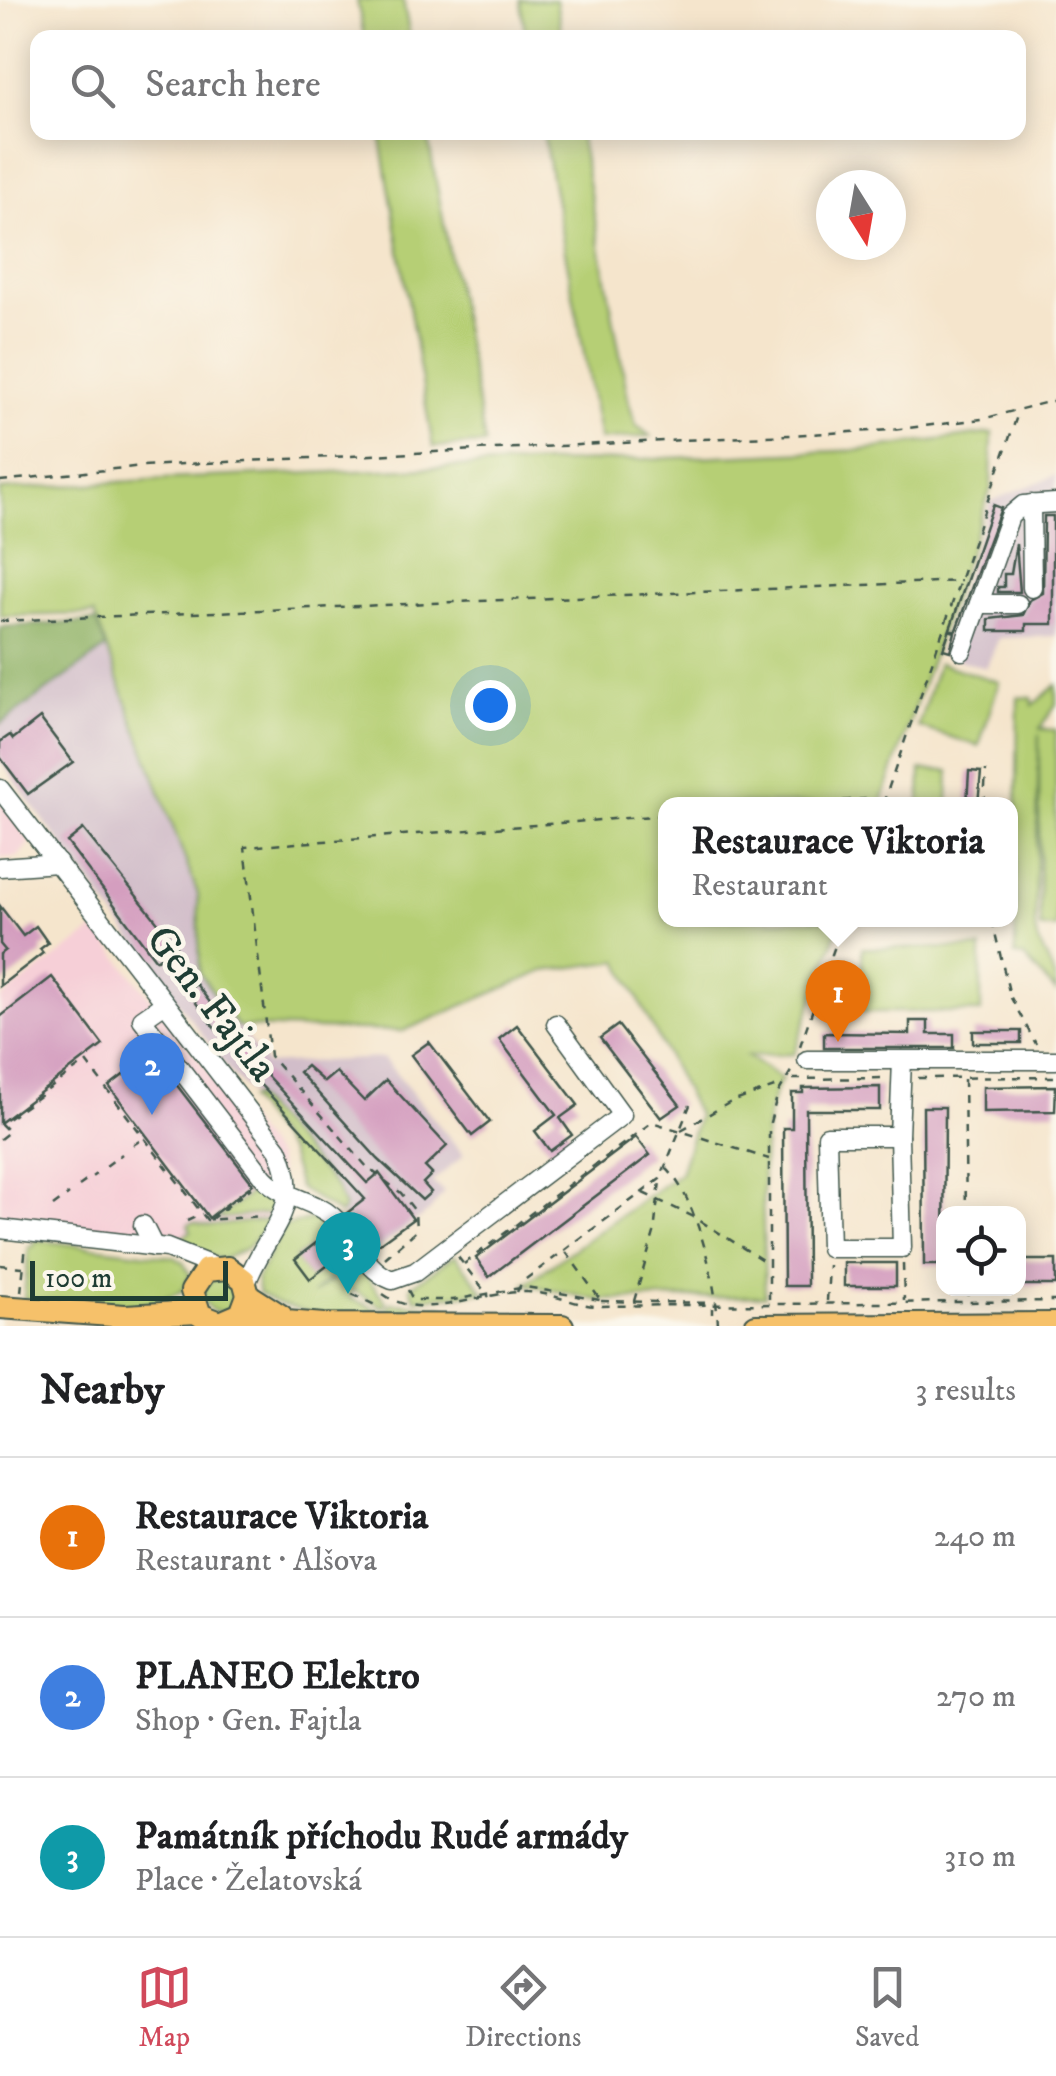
<!DOCTYPE html>
<html lang="en">
<head>
<meta charset="utf-8">
<style>
	body { margin:0; font-family:"IM FELL DW Pica",serif; background:#f6f6f6; color:#202124 }
	.controls { position:absolute; right:30px; bottom:30px; display:grid; overflow:hidden; border-radius:20px; box-shadow:0 5px 25px #0003 }
	.controls button { width:90px; height:90px; display:grid; place-items:center; padding:0; border:0; border-bottom:2px solid #e0e0e0; background:#fff; color:#202124; font:50px sans-serif }
	.compass { position:absolute; left:816px; top:170px; width:90px; height:90px; border-radius:50%; background:#fff; box-shadow:0 5px 25px #0003; rotate:169deg }
	.scale { position:absolute; left:30px; bottom:25px; width:198px; box-sizing:border-box; padding-left:10px; border:5px solid #1f3d34; border-top:0; font-size:28px; line-height:35px; white-space:nowrap; color:#1f3d34; -webkit-text-stroke:8px #fbf7ec; paint-order:stroke }
	.you { position:absolute; left:490px; top:705px; width:35px; height:35px; margin:-25px; border:8px solid #fff; border-radius:50%; background:#1a73e8; box-shadow:0 0 0 15px #1a73e833 }
	.badge { display:grid; place-items:center; width:65px; height:65px; border-radius:50%; background:#d1495b; color:#fff; font-size:32px; font-weight:700 }
	.pin { position:absolute; translate:-50% -82px; filter:drop-shadow(0 2px 5px #0008) }
	.pin::after { content:''; position:absolute; top:52px; width:35px; height:30px; background:inherit; clip-path:polygon(0 0,100% 0,50% 100%) }
	.popup { position:absolute; left:658px; top:797px; width:360px; height:130px; box-sizing:border-box; display:grid; place-content:center; border-radius:20px; background:#fff; filter:drop-shadow(0 2px 8px #0005); font-size:32px; white-space:nowrap; color:#757577 }
	.popup b { font-size:38px; color:#202124 }
	.popup::after { content:''; position:absolute; left:50%; top:100%; margin-left:-20px; border:20px solid transparent; border-top-color:#fff }
	.list { margin:0; padding:0; list-style:none }
	h2 { display:flex; justify-content:space-between; align-items:center; height:130px; margin:0; padding:0 40px; font-size:42px }
	h2 small { font-size:32px; font-weight:400; color:#757577 }
	.list li { display:grid; grid-template-columns:65px 1fr auto; gap:30px; align-items:center; box-sizing:border-box; height:160px; padding:0 40px; border-top:2px solid #e0e0e0 }
	.list b { display:block; font-size:38px; white-space:nowrap }
	.list p { margin:0; font-size:32px; white-space:nowrap; color:#757577 }
	.list em { font-size:32px; font-style:normal; color:#757577 }
	.icon { flex:none; width:55px; height:55px; fill:none; stroke:currentColor; stroke-width:2; stroke-linecap:round; stroke-linejoin:round }
	.map { position:relative; flex:none; width:1056px; height:1326px; overflow:hidden }
	.search { position:absolute; background:#fff; box-shadow:0 5px 25px #0003; left:30px; right:30px; top:30px; height:110px; display:flex; align-items:center; gap:25px; box-sizing:border-box; padding:0 35px; border-radius:20px; color:#757577; font-size:38px }
	.sheet { height:610px; background:#fff }
	nav { display:flex; justify-content:space-around; align-items:center; box-sizing:border-box; height:140px; border-top:2px solid #e0e0e0; background:#fff; font-size:28px; color:#757577 }
	nav a { display:grid; justify-items:center; gap:5px }
	nav .on { color:#d1495b }
	.map>svg:first-child { display:block }
	.built { fill:#f6cfd7 }
	.industrial { fill:#d1bdc9 }
	.green { fill:#b6cf74; stroke:#6a8654; stroke-width:2.5; fill-rule:evenodd }
	.forest { fill:#90b266; stroke:#58784d; stroke-width:2.5 }
	.building { fill:#d49ebf }
	.lines { fill:none; stroke-linecap:round; stroke-linejoin:round }
	.minor-casing { stroke:#3f564b; stroke-width:21 }
	.major-casing { stroke:#3f564b; stroke-width:26 }
	.path { stroke:#3f564b; stroke-width:2.5; stroke-dasharray:8 8; stroke-linecap:butt }
	.minor { stroke:#fff; stroke-width:18 }
	.major { stroke:#f6c16b; stroke-width:22 }
	.labels { text-anchor:middle; dominant-baseline:central; stroke-width:9; stroke-linejoin:round; paint-order:stroke }
	.street-label { font-size:42px; fill:#1f3d34; stroke:#fbf7ec }
</style>
</head>
<body>
<div class="map">
<svg width="1056" height="1326" viewBox="0 0 1056 1326">
	<rect width="100%" height="100%" fill="#fbf7ec"/>
	<filter id="ink" filterUnits="userSpaceOnUse"><feTurbulence type="fractalNoise" baseFrequency=".01" numOctaves="2"/><feDisplacementMap in="SourceGraphic" scale="20" xChannelSelector="R" yChannelSelector="G"/><feConvolveMatrix kernelMatrix="1 2 1 2 8 2 1 2 1" color-interpolation-filters="sRGB"/></filter>
	<filter id="wash" filterUnits="userSpaceOnUse"><feTurbulence type="fractalNoise" baseFrequency=".0048" numOctaves="4" result="noise"/><feDisplacementMap in="SourceGraphic" scale="40" xChannelSelector="R" yChannelSelector="G"/><feGaussianBlur stdDeviation="2.25" result="paint"/><feColorMatrix in="noise" values="0 0 0 0 0 0 0 0 0 0 0 0 0 0 0 0 0 1.4 0 .05"/><feComposite in="paint" operator="in"/></filter>
	<g filter="url(#wash)">
		<rect width="100%" height="100%" fill="#f5e5cc"/>
		<g class="built">
			<polygon points="0,800 30,842 18,857 0,858"/>
			<polygon points="96,929 276,1157 282,1187 279,1210 235,1254 0,1221 0,999"/>
		</g>
		<g class="industrial">
			<polygon points="1056,475 1056,636 999,638 986,668 939,654 991,501"/>
			<polygon points="106,648 198,894 200,974 266,1064 383,1058 464,1155 432,1182 444,1192 430,1211 371,1254 339,1211 339,1192 230,1072 0,761 0,724"/>
		</g>
		<g class="green">
			<polygon points="357,0 403,0 410,37 364,37"/>
			<polygon points="520,0 556,0 562,37 526,37"/>
			<polygon points="380,133 427,133 485,444 433,447"/>
			<polygon points="543,133 579,133 629,403 636,425 650,436 600,440"/>
			<path d="M992,433l-1,55 -110,316h-215v116h175l-47,134 -47,2 35,23c-29,40 -17,165 -17,217l-168,4 -72,-16 155,-111 18,-57 -79,-155 -75,10 -141,60 -165,-4 -38,-53 -2,-80 -104,-280 -94,2v-126l164,-11 698,-29z"/>
			<polygon points="938,663 999,682 979,746 918,727"/>
			<path d="M1056,685v19l-16,25 16,1v198h-16l-1,-194 -4,196c6,23 21,39 21,62l-32,-35 -9,-1 3,-259 14,1 1,7z"/>
			<polygon points="921,770 949,771 948,804 920,804"/>
			<rect x="862" y="948" width="119" height="64"/>
			<polygon points="253,1096 336,1187 344,1208 340,1214 299,1188 289,1153 249,1099"/>
			<polygon points="261,1185 275,1201 276,1213 216,1219"/>
			<polygon points="273,1219 247,1248 222,1260 163,1240 152,1226 164,1238 172,1232 178,1240 191,1231 188,1225 193,1222 208,1226"/>
			<path d="M312,1219l18,11 23,29 -12,-5 4,11 -33,29 45,-30 29,38 -3,5 -30,-17 -3,8 35,15 6,-10 53,4 3,8c-62,1 -135,11 -188,-21l-3,-14 29,-54zM325,1236l15,20 -30,22 -15,-20z"/>
			<polygon points="35,1240 174,1257 183,1262 190,1275 182,1291 144,1306 24,1299 29,1246 34,1246"/>
			<polygon points="455,1255 484,1292 415,1299 410,1287"/>
			<circle cx="220" cy="1295" r="17"/>
		</g>
		<polygon class="forest" points="97,621 106,648 0,724 0,627"/>
		<g id="blocks">
			<g class="building">
				<polygon points="993,505 1001,508 956,630 949,630 955,632 950,651 943,649"/>
				<polygon points="1044,516 1053,516 1053,624 1026,624 1026,631 989,631 989,619 1023,615 1030,600 1043,593"/>
				<polygon points="1016,544 1020,592 998,592 998,587 1004,587 1004,574 1011,574"/>
				<polygon points="40,718 73,762 28,794 0,757 0,742 10,735 13,739"/>
				<polygon points="969,771 981,772 978,804 967,804"/>
				<polygon points="83,829 176,945 156,960 67,842"/>
				<polygon points="0,906 23,936 36,926 48,943 40,949 43,953 0,986 0,954 5,950 0,944"/>
				<polygon points="52,977 103,1045 0,1123 0,1017"/>
				<polygon points="196,984 259,1067 367,1183 379,1173 413,1219 373,1248 347,1213 365,1199 247,1070 187,991"/>
				<polygon points="910,1021 928,1021 928,1034 954,1034 954,1048 824,1048 824,1033 910,1034"/>
				<polygon points="517,1025 578,1105 560,1118 572,1135 550,1151 535,1131 556,1115 499,1039"/>
				<polygon points="618,1025 680,1105 661,1118 600,1038"/>
				<rect x="973" y="1031" width="48" height="12"/>
				<polygon points="429,1042 490,1122 472,1136 411,1055"/>
				<polygon points="152,1053 253,1184 209,1218 109,1086"/>
				<polygon points="306,1066 324,1082 336,1072 364,1101 386,1080 447,1146 425,1167 432,1174 423,1183 431,1192 422,1200 378,1159 299,1072"/>
				<polygon points="1056,1086 1055,1111 983,1112 983,1087"/>
				<polygon points="880,1087 880,1110 806,1110 807,1286 784,1286 783,1128 792,1128 792,1093 803,1093 803,1088"/>
				<polygon points="923,1107 945,1107 944,1265 924,1265"/>
				<polygon points="636,1137 650,1155 489,1277 476,1258"/>
				<polygon points="325,1236 340,1256 310,1279 295,1259"/>
				<rect x="1018" y="1260" width="38" height="25"/>
				<rect x="844" y="1263" width="52" height="23"/>
			</g>
		</g>
	</g>
	<g filter="url(#ink)">
		<use href="#blocks" fill-opacity="0" stroke="#3f564b" stroke-width="2.5"/>
		<g class="lines">
			<defs>
				<g id="minor">
					<polyline points="1031,504 1032,588"/>
					<polyline points="979,604 1018,604"/>
					<polyline points="962,651 1010,516 1023,505 1056,503"/>
					<path d="M0,789l278,360c28,60 -13,82 -32,135"/>
					<polyline points="0,867 58,863"/>
					<path d="M165,1003l-23,16 122,159c20,21 49,21 69,39 22,19 29,51 59,63l23,-8 207,-157 -66,-91"/>
					<polyline points="807,1060 1056,1060"/>
					<polygon points="827,1136 899,1136 902,1248 830,1248"/>
					<polyline points="899,1136 902,1060"/>
					<polyline points="143,1225 154,1247"/>
					<polyline points="0,1229 167,1248 215,1267"/>
				</g>
				<g id="major">
					<polyline points="248,1295 241,1314 220,1323 200,1315 192,1291 206,1270 228,1268 244,1280 248,1295 281,1316"/>
					<polyline points="0,1307 125,1316 198,1312"/>
					<polyline points="236,1318 324,1325 562,1326"/>
					<polyline points="756,1326 1056,1324"/>
				</g>
			</defs>
			<use href="#minor" class="minor-casing"/>
			<use href="#major" class="major-casing"/>
			<g class="path">
				<polyline points="0,481 143,466 892,430 982,419 1056,400"/>
				<polyline points="0,621 961,581"/>
				<polyline points="795,804 867,799 883,804"/>
				<polyline points="883,804 1018,413"/>
				<polyline points="984,804 986,770"/>
				<polyline points="992,920 1010,996 1036,1044"/>
				<polyline points="800,1046 844,920"/>
				<polyline points="918,1078 1056,1077"/>
				<polyline points="793,1079 885,1078"/>
				<polyline points="964,1079 966,1214"/>
				<polyline points="681,1130 729,1103 783,1084"/>
				<polyline points="0,1139 9,1132 1,1124 86,1062 207,1220 264,1216"/>
				<polyline points="133,1145 144,1138"/>
				<polyline points="106,1166 122,1154"/>
				<path d="M666,1168c30,28 51,116 52,158"/>
				<polyline points="79,1186 96,1174"/>
				<polyline points="643,1193 694,1217 767,1263"/>
				<polyline points="53,1206 69,1194"/>
				<polyline points="210,1220 251,1188"/>
				<polyline points="187,1221 202,1214"/>
				<polyline points="566,1252 599,1298"/>
				<polyline points="458,1257 489,1297"/>
				<polyline points="385,1258 416,1231 415,1211 401,1193 367,1167 270,1056 245,847 666,815"/>
				<polyline points="464,1264 652,1122 769,1159"/>
				<polyline points="903,1264 904,1301"/>
				<polyline points="0,1265 23,1267"/>
				<polyline points="967,1288 968,1301"/>
				<polyline points="408,1290 413,1300 453,1300 526,1287 600,1300"/>
				<polyline points="21,1292 26,1245"/>
				<polyline points="517,1292 522,1282 660,1179 690,1105"/>
				<polyline points="352,1294 379,1307"/>
				<path d="M383,1294c41,30 99,-4 144,-2 23,0 45,12 68,14l461,-5"/>
				<polyline points="769,1299 769,1126 778,1093 793,1068"/>
				<polyline points="601,1301 712,1303"/>
				<polyline points="634,1301 654,1233 660,1181"/>
				<polyline points="827,1301 829,1265"/>
				<polyline points="712,1308 712,1314"/>
			</g>
			<use href="#minor" class="minor"/>
			<use href="#major" class="major"/>
		</g>
	</g>
	<g class="labels">
		<g class="street-label">
			<text transform="translate(211 1004) rotate(52)">Gen. Fajtla</text>
		</g>
	</g>
</svg>
<div class="controls">
<button><svg class="icon" aria-label="locate" viewBox="0 0 24 24"><circle cx="12" cy="12" r="6"/><path d="M12 2v4M12 18v4M2 12h4M18 12h4"/></svg></button>
</div>
<svg class="compass" viewBox="-18 -18 36 36"><path d="M0-13l5 13h-10z" fill="#e53935"/><path d="M0 13l5-13h-10z" fill="#757577"/></svg>
<div class="scale">100 m</div>
<div class="you"></div>
<div class="pin badge" style="left:838px;top:1042px;background:#e8710a">1</div>
<div class="popup"><b>Restaurace Viktoria</b>Restaurant</div>
<div class="pin badge" style="left:152px;top:1115px;background:#3f7fe0">2</div>
<div class="pin badge" style="left:348px;top:1294px;background:#0f9aa8">3</div>
<div class="search"><svg class="icon" aria-label="search" viewBox="0 0 24 24"><circle cx="10" cy="10" r="6"/><path d="M15 15l6 6"/></svg>Search here</div>
</div>
<section class="sheet">
<h2>Nearby<small>3 results</small></h2>
<ul class="list">
<li><span class="badge" style="background:#e8710a">1</span><div><b>Restaurace Viktoria</b><p>Restaurant · Alšova</p></div><em>240 m</em></li>
<li><span class="badge" style="background:#3f7fe0">2</span><div><b>PLANEO Elektro</b><p>Shop · Gen. Fajtla</p></div><em>270 m</em></li>
<li><span class="badge" style="background:#0f9aa8">3</span><div><b>Památník příchodu Rudé armády</b><p>Place · Želatovská</p></div><em>310 m</em></li>
</ul>
</section>
<nav>
<a class="on"><svg class="icon" aria-label="map" viewBox="0 0 24 24"><path d="M3 6l6-2 6 2 6-2v14l-6 2-6-2-6 2zM9 4v14M15 6v14"/></svg>Map</a>
<a><svg class="icon" aria-label="directions" viewBox="0 0 24 24"><path d="M12 3l9 9-9 9-9-9zM9 14v-3h6M13 9l2 2-2 2"/></svg>Directions</a>
<a><svg class="icon" aria-label="saved" viewBox="0 0 24 24"><path d="M7 4h10v16l-5-4-5 4z"/></svg>Saved</a>
</nav>
</body>
</html>
